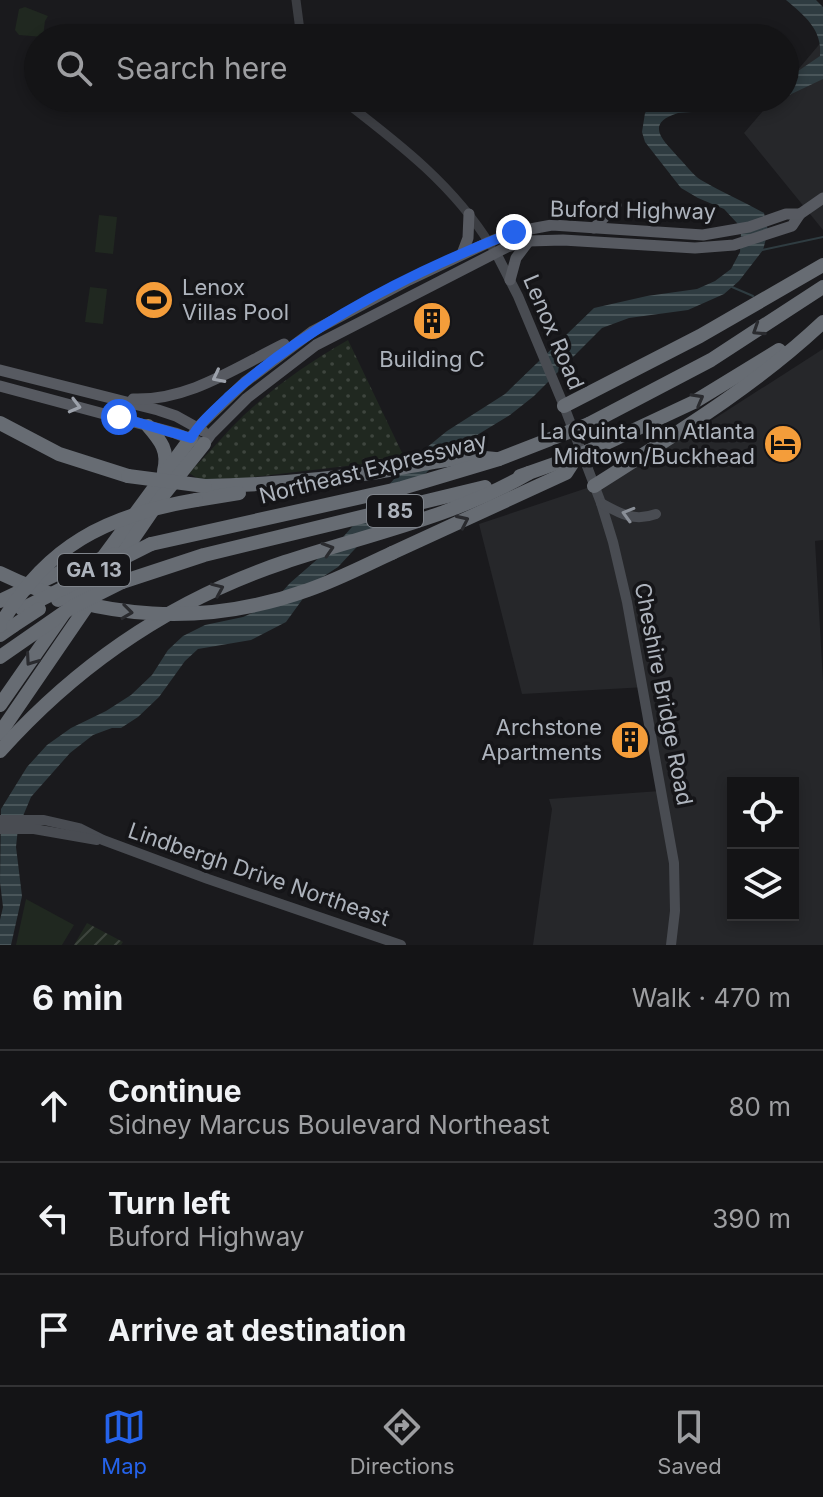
<!DOCTYPE html>
<html lang="en">
<head>
<meta charset="utf-8">
<style>
	body { margin:0; font-family:Inter,sans-serif; background:#1d1d1f; color:#f1f3f6 }
	.controls { position:absolute; right:24px; bottom:24px; display:grid; overflow:hidden; border-radius:0px; box-shadow:0 4px 12px #0003 }
	.controls button { width:72px; height:72px; display:grid; place-items:center; padding:0; border:0; border-bottom:2px solid #333335; background:#141416; color:#f1f3f6; font:40px sans-serif }
	.stop { position:absolute; width:24px; height:24px; margin:-18px; border:6px solid #2563eb; border-radius:50%; background:#fff }
	.stop.end { background:#2563eb; border-color:#fff; box-shadow:0 2px 8px #0008 }
	.list { margin:0; padding:0; list-style:none }
	h2 { display:flex; justify-content:space-between; align-items:center; height:104px; margin:0; padding:0 32px; font-size:34px }
	h2 small { font-size:26px; font-weight:400; color:#9d9ea1 }
	.list li { display:grid; grid-template-columns:52px 1fr auto; gap:24px; align-items:center; box-sizing:border-box; height:112px; padding:0 32px; border-top:2px solid #333335 }
	.list b { display:block; font-size:30px; white-space:nowrap }
	.list p { margin:0; font-size:26px; white-space:nowrap; color:#9d9ea1 }
	.list em { font-size:26px; font-style:normal; color:#9d9ea1 }
	.icon { flex:none; width:44px; height:44px; fill:none; stroke:currentColor; stroke-width:2; stroke-linecap:round; stroke-linejoin:round }
	.map { position:relative; flex:none; width:823px; height:945px; overflow:hidden }
	.search { position:absolute; background:#141416; box-shadow:0 4px 12px #0003; left:24px; right:24px; top:24px; height:88px; display:flex; align-items:center; gap:20px; box-sizing:border-box; padding:0 28px; border-radius:44px; color:#9d9ea1; font-size:30px }
	.sheet { height:440px; background:#141416 }
	nav { display:flex; justify-content:space-around; align-items:center; box-sizing:border-box; height:112px; border-top:2px solid #333335; background:#141416; font-size:22px; color:#9d9ea1 }
	nav a { display:grid; justify-items:center; gap:4px }
	nav .on { color:#2563eb }
	.map>svg:first-child { display:block }
	.built { fill:#26272a; fill-rule:evenodd }
	.grass { fill:url(#grass-dots) }
	.park { fill:#202820 }
	.garden { fill:url(#garden-furrows) }
	.water { fill:url(#water-rules) }
	.lines { fill:none; stroke-linecap:round; stroke-linejoin:round }
	.stream { stroke:#2f3c41; stroke-width:2 }
	.tertiary { stroke:#3b3d42; stroke-width:9 }
	.secondary { stroke:#494c52; stroke-width:10 }
	.primary { stroke:#575a61; stroke-width:11 }
	.motorway { stroke:#676c73; stroke-width:14 }
	.motorway-bridge { stroke:#676c73; stroke-width:14 }
	.oneway { stroke:#2a2b2f }
	.oneway2 { stroke:#9ca1aa }
	.oneway3 { stroke:#8a8f97 }
	.route { stroke:#2563eb; stroke-width:10 }
	.labels { text-anchor:middle; dominant-baseline:central; stroke-width:7; stroke-linejoin:round; paint-order:stroke }
	.shield { fill:#151518; stroke:#7f848b; stroke-width:2 }
	.shield-label { font-size:20px; font-weight:bold; fill:#adb3bc }
	.street-label { font-size:22px; fill:#adb3bc; stroke:#151518 }
	.poi-label { font-size:22px; fill:#adb3bc; stroke:#151518; text-anchor:end }
</style>
</head>
<body>
<div class="map">
<svg width="823" height="945" viewBox="0 0 823 945">
	<defs>
		<pattern id="grass-dots" width="8" height="8" patternUnits="userSpaceOnUse" patternTransform="scale(2)"><rect width="8" height="8" fill="#202820"/><path d="M2 2h.1M6 6h.1" fill="none" stroke="#3e453e" stroke-width="1.8" stroke-linecap="round"/></pattern>
		<pattern id="garden-furrows" width="10" height="10" patternUnits="userSpaceOnUse" patternTransform="scale(2)"><rect width="10" height="10" fill="#202820"/><path d="M-1 1l2-2M0 10L10 0M9 11l2-2" fill="none" stroke="#3e453e"/></pattern>
		<pattern id="water-rules" width="6" height="5" patternUnits="userSpaceOnUse" patternTransform="scale(2)"><rect width="6" height="5" fill="#2f3c41"/><path d="M0 2.5h6" fill="none" stroke="#4a565a"/></pattern>
	</defs>
	<rect width="100%" height="100%" fill="#1a1a1d"/>
	<g class="built">
		<polygon points="823,40 823,230 744,133 774,98 785,98 785,85"/>
		<path d="M823,349v191l-8,1 8,140v264h-290l19,-136 -3,-10 111,-8 -14,-104 -124,7 -43,-170 117,-39 107,-59zM733,783h60v132h-60z"/>
	</g>
	<path class="grass" d="M348,340l57,119 -159,19 -46,2 -11,-7c15,-15 29,-31 43,-46 34,-35 74,-63 116,-87z"/>
	<g class="park">
		<polygon points="25,7 48,16 45,21 43,37 19,35 15,30 19,9"/>
		<polygon points="99,215 117,217 113,254 95,252"/>
		<polygon points="90,287 107,289 103,324 85,322"/>
		<polygon points="26,899 74,925 62,945 16,945"/>
	</g>
	<polygon class="garden" points="87,923 123,942 121,945 74,945"/>
	<g class="water">
		<path d="M786,0h30l7,7v72l-38,18v-17l35,-24c3,-26 -16,-41 -34,-56z"/>
		<path d="M659,98h124l-36,10 -69,5c-35,11 -14,28 1,45 7,7 14,17 22,22 20,12 42,21 63,33l4,18 -5,19 -24,31 -15,13 -36,16 -59,8 -27,10 -68,68 -24,19 -51,31 -31,25 -90,96 -23,15 -29,40 -35,18 -53,9 -13,12 -26,36 -21,20 -17,11h-9l-19,7 -23,18 -39,44 -13,31 -2,19 6,49 -11,49h-11v-25l3,-13 -3,-25 1,-73 26,-42 20,-22 24,-17 35,-17 25,-16 21,-20 16,-25 15,-14 22,-11 38,-8 27,-12 20,-22 54,-47 65,-74 38,-31 58,-37 89,-86 53,-12 50,-7 18,-8 16,-12 9,-17 1,-19 -4,-10 -13,-14 -26,-11 -17,-10 -36,-46 -3,-10 3,-19z"/>
	</g>
	<g class="lines">
		<g class="stream">
			<polyline points="762,250 823,237"/>
			<polyline points="732,287 753,296"/>
		</g>
		<g class="tertiary">
			<polyline points="296,0 301,38"/>
			<path d="M340,98c57,44 113,86 151,148"/>
		</g>
		<g class="secondary">
			<polyline points="496,253 518,296 564,406 601,503 613,542 627,602 674,863 675,911 671,945"/>
			<path d="M601,503c20,11 33,19 55,11"/>
			<polyline points="0,820 44,820 79,828 103,840 208,879 401,945"/>
			<polyline points="0,829 34,829 97,840"/>
		</g>
		<g class="primary">
			<polyline points="594,228 616,205"/>
			<polyline points="462,254 468,238 469,214"/>
			<polyline points="510,280 516,258 528,242"/>
			<polyline points="0,370 158,410 176,416 203,431"/>
			<polyline points="0,386 175,433 204,444 211,434 247,398 316,345 507,247 528,241 563,240 695,248 734,245 792,226 800,214 823,198"/>
			<path d="M133,399c55,2 102,-31 151,-55"/>
			<polyline points="191,438 197,428 245,382 313,331 409,280 489,242 514,232 552,225 703,235 749,227 786,214 800,214"/>
		</g>
		<g class="motorway">
			<polyline points="564,406 700,336 823,265"/>
			<polyline points="0,423 59,454 128,476"/>
			<polyline points="589,424 711,360 823,287"/>
			<path d="M148,426c13,15 21,25 16,45"/>
			<polyline points="598,447 694,402 779,350"/>
			<polyline points="520,476 577,456"/>
			<path d="M205,486c58,-1 116,-6 173,-14 40,-6 77,-18 117,-13"/>
			<path d="M594,486c80,-51 160,-99 229,-164"/>
			<polyline points="196,500 239,493"/>
			<polyline points="151,544 402,488 499,459"/>
			<polyline points="392,553 566,473 577,456"/>
			<polyline points="99,563 191,438"/>
			<polyline points="122,582 204,555 485,487"/>
			<polyline points="0,601 61,572"/>
			<polyline points="0,635 13,626"/>
			<polyline points="0,705 64,613"/>
			<polyline points="0,733 161,498 204,444"/>
			<path d="M0,751c78,-87 174,-152 285,-189 81,-27 169,-45 244,-89"/>
		</g>
		<g class="motorway-bridge">
			<polyline points="577,456 598,447"/>
			<polyline points="499,459 589,424"/>
			<polyline points="128,476 205,486"/>
			<polyline points="61,572 116,554"/>
			<path d="M0,573c98,48 205,54 308,17 29,-10 56,-24 84,-37"/>
			<polyline points="58,600 91,585 110,583"/>
			<polyline points="22,609 151,544"/>
			<path d="M0,626c45,-80 107,-111 196,-126"/>
			<polyline points="13,626 39,609"/>
			<polyline points="0,657 72,607 122,582"/>
		</g>
	</g>
	<defs><path id="oneway-chevron" d="M-2-3.5L2.5 0L-2 3.5" fill="none" stroke-width="1.6" stroke-linecap="round" stroke-linejoin="round" transform="scale(2)"/></defs>
	<g class="oneway">
		<use href="#oneway-chevron" transform="translate(758 330) rotate(147)"/>
		<use href="#oneway-chevron" transform="translate(698 399) rotate(-29)"/>
		<use href="#oneway-chevron" transform="translate(463 521) rotate(-25)"/>
		<use href="#oneway-chevron" transform="translate(328 549) rotate(-17)"/>
		<use href="#oneway-chevron" transform="translate(218 589) rotate(-24)"/>
		<use href="#oneway-chevron" transform="translate(127 612) rotate(7)"/>
		<use href="#oneway-chevron" transform="translate(31 660) rotate(125)"/>
	</g>
	<g class="oneway2">
		<use href="#oneway-chevron" transform="translate(218 377) rotate(153)"/>
		<use href="#oneway-chevron" transform="translate(75 406) rotate(15)"/>
	</g>
	<use class="oneway3" href="#oneway-chevron" transform="translate(628 514) rotate(-164)"/>
	<g class="lines">
		<path class="route" d="M119,417l72,21c9,-16 24,-28 37,-41 80,-73 186,-126 286,-165"/>
	</g>
	<defs>
		<symbol id="stadium-disc" viewBox="-11 -11 22 22"><circle r="9.5" fill="#f49d3a" stroke="#151518"/><path d="M0-5a6.5 5 0 1 0 0 10a6.5 5 0 1 0 0-10ZM-3.5-1.8h7v3.6h-7Z" fill="#111"/></symbol>
		<symbol id="building-disc" viewBox="-11 -11 22 22"><circle r="9.5" fill="#f49d3a" stroke="#151518"/><path d="M-4-6H4V6H1V3H-1V6H-4ZM-2.5-4.3h1.7v1.8h-1.7ZM.8-4.3h1.7v1.8H.8ZM-2.5-1h1.7V.8h-1.7ZM.8-1h1.7V.8H.8Z" fill="#111"/></symbol>
		<symbol id="hotel-disc" viewBox="-11 -11 22 22"><circle r="9.5" fill="#f49d3a" stroke="#151518"/><path d="M-6-4.5h1.5V1H6V5H4.5V3h-9V5H-6ZM-4 0a1.8 1.8 0 1 1 3.6 0ZM.5 0V-2.5h3Q6-2.5 6 0Z" fill="#111"/></symbol>
	</defs>
	<g fill-rule="evenodd">
		<use href="#stadium-disc" x="132" y="278" width="44" height="44"/>
		<use href="#building-disc" x="410" y="299" width="44" height="44"/>
		<use href="#hotel-disc" x="761" y="422" width="44" height="44"/>
		<use href="#building-disc" x="608" y="718" width="44" height="44"/>
	</g>
	<g class="labels">
		<g class="shield">
			<rect x="367" y="495" width="56" height="32" rx="6"/>
			<rect x="58" y="554" width="72" height="32" rx="6"/>
		</g>
		<g class="shield-label">
			<text x="395" y="511">I 85</text>
			<text x="94" y="570">GA 13</text>
		</g>
		<g class="street-label">
			<text transform="translate(633 210) rotate(1)">Buford Highway</text>
			<text transform="translate(554 332) rotate(67)">Lenox Road</text>
			<text transform="translate(373 468) rotate(-14)">Northeast Expressway</text>
			<text transform="translate(664 694) rotate(79)">Cheshire Bridge Road</text>
			<text transform="translate(259 874) rotate(19)">Lindbergh Drive Northeast</text>
		</g>
		<g class="poi-label">
			<text x="182" y="287" text-anchor="start">Lenox<tspan x="182" dy="25">Villas Pool</tspan></text>
			<text x="432" y="359" text-anchor="middle">Building C</text>
			<text x="755" y="431">La Quinta Inn Atlanta<tspan x="755" dy="25">Midtown/Buckhead</tspan></text>
			<text x="602" y="727">Archstone<tspan x="602" dy="25">Apartments</tspan></text>
		</g>
	</g>
</svg>
<div class="controls">
<button><svg class="icon" aria-label="locate" viewBox="0 0 24 24"><circle cx="12" cy="12" r="6"/><path d="M12 2v4M12 18v4M2 12h4M18 12h4"/></svg></button>
<button><svg class="icon" aria-label="layers" viewBox="0 0 24 24"><path d="M12 4l9 5-9 5-9-5zM3 14l9 5 9-5"/></svg></button>
</div>
<div class="stop" style="left:119px;top:417px"></div>
<div class="stop end" style="left:514px;top:232px"></div>
<div class="search"><svg class="icon" aria-label="search" viewBox="0 0 24 24"><circle cx="10" cy="10" r="6"/><path d="M15 15l6 6"/></svg>Search here</div>
</div>
<section class="sheet">
<h2>6 min<small>Walk · 470 m</small></h2>
<ul class="list">
<li><svg class="icon" aria-label="ahead" viewBox="0 0 24 24"><path d="M12 20V5M6 11l6-6 6 6"/></svg><div><b>Continue</b><p>Sidney Marcus Boulevard Northeast</p></div><em>80 m</em></li>
<li><svg class="icon" aria-label="left" viewBox="0 0 24 24"><path d="M17 20v-9H6M10 6l-5 5 5 5"/></svg><div><b>Turn left</b><p>Buford Highway</p></div><em>390 m</em></li>
<li><svg class="icon" aria-label="arrive" viewBox="0 0 24 24"><path d="M6 21V4h12l-3 4 3 4H6"/></svg><div><b>Arrive at destination</b></div></li>
</ul>
</section>
<nav>
<a class="on"><svg class="icon" aria-label="map" viewBox="0 0 24 24"><path d="M3 6l6-2 6 2 6-2v14l-6 2-6-2-6 2zM9 4v14M15 6v14"/></svg>Map</a>
<a><svg class="icon" aria-label="directions" viewBox="0 0 24 24"><path d="M12 3l9 9-9 9-9-9zM9 14v-3h6M13 9l2 2-2 2"/></svg>Directions</a>
<a><svg class="icon" aria-label="saved" viewBox="0 0 24 24"><path d="M7 4h10v16l-5-4-5 4z"/></svg>Saved</a>
</nav>
</body>
</html>
